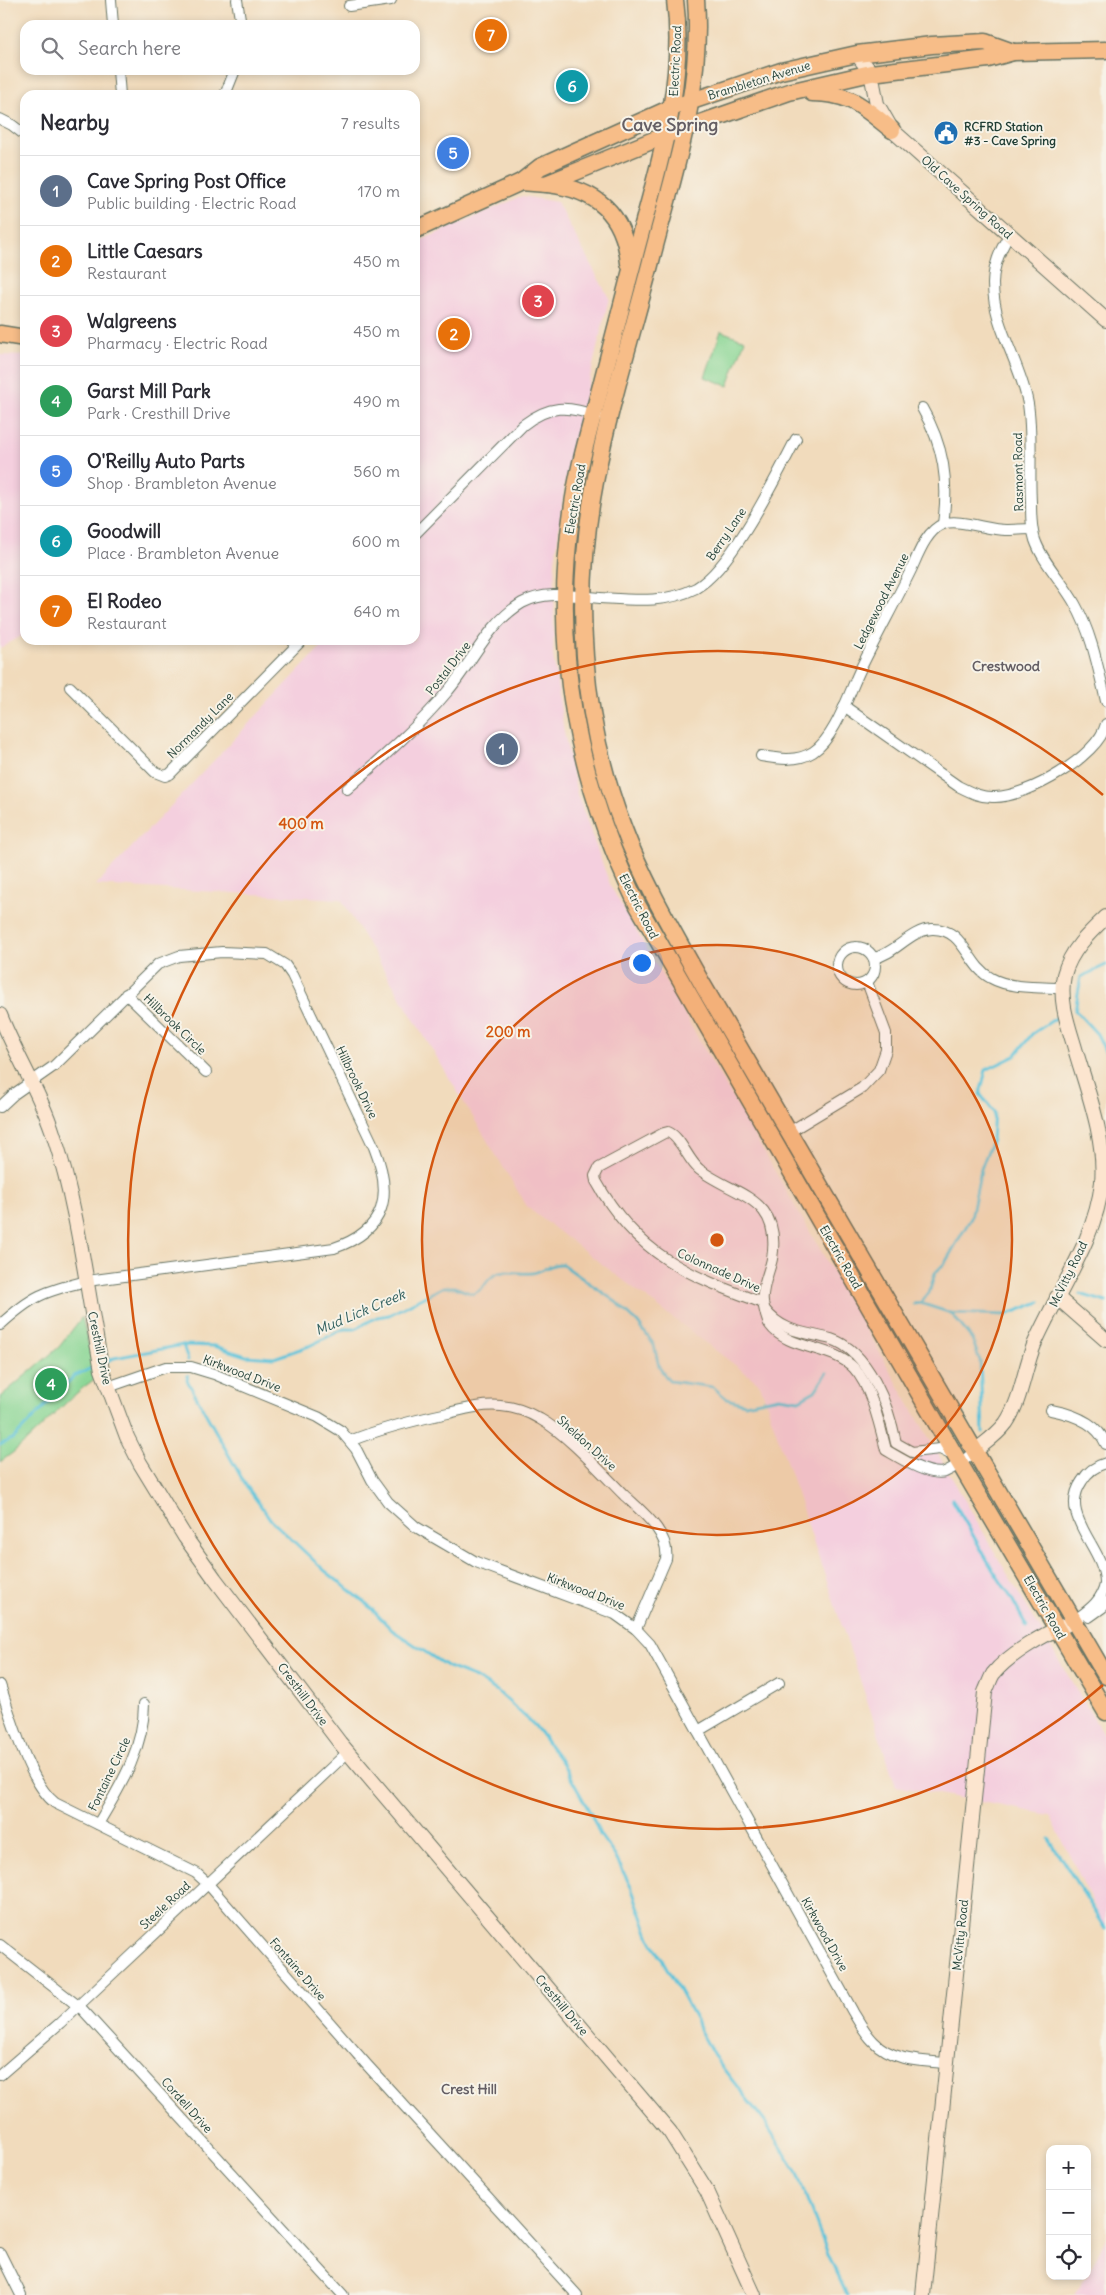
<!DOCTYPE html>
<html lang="en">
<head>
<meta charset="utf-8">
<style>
	body { margin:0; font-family:Delius,sans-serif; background:#f2f2f3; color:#2b2b33 }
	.controls { position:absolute; right:15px; bottom:15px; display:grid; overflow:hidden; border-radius:10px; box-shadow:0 2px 8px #0003 }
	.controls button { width:45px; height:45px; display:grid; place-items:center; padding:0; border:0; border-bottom:1px solid #e1e1e2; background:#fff; color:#2b2b33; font:25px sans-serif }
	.you { position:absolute; left:641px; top:962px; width:18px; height:18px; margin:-12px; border:4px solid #fff; border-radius:50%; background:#1a73e8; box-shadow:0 0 0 8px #1a73e833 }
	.badge { display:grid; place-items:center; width:32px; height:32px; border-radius:50%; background:#1a73e8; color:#fff; font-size:16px; font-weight:700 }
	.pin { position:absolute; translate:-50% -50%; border:2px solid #fff; box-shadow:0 1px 5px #0006 }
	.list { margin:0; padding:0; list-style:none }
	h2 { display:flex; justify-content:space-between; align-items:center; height:65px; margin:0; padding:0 20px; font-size:21px }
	h2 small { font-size:16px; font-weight:400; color:#7c7c81 }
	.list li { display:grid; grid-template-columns:32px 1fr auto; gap:15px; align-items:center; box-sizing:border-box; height:70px; padding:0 20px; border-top:1px solid #e1e1e2 }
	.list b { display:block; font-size:19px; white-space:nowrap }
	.list p { margin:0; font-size:16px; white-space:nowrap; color:#7c7c81 }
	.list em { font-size:16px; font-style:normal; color:#7c7c81 }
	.icon { flex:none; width:28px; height:28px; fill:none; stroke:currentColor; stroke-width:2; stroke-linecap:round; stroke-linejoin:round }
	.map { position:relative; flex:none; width:1106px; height:2295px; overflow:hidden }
	.search { position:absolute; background:#fff; box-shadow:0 2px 8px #0003; left:20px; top:20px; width:400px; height:55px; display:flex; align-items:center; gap:12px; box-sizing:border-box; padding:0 18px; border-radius:15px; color:#7c7c81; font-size:19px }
	.panel { position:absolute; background:#fff; box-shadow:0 2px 8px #0003; left:20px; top:90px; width:400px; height:555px; border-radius:15px }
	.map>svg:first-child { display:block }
	.built { fill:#f4cfde }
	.green { fill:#8ad694; stroke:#548a64 }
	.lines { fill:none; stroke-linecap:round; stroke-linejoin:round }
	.stream { stroke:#5cc3da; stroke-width:3 }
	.street-casing { stroke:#687464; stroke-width:12 }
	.secondary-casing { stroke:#687464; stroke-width:16 }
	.primary-casing { stroke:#687464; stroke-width:19 }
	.street { stroke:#fff; stroke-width:10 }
	.secondary { stroke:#fce5cf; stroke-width:14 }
	.primary { stroke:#f7bd88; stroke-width:16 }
	.ring { fill:none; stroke:#d45610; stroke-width:2.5 }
	.labels { text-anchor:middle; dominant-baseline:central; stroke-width:4; stroke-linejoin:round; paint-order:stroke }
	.street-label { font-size:12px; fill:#1f3d34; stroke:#f7f3e8 }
	.poi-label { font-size:12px; font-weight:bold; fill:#1f3d34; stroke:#f7f3e8; text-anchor:start }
	.neighbourhood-label { font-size:14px; font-weight:bold; fill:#645e64; stroke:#f7f3e8 }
	.water-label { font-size:14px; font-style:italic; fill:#2e5e5e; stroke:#f7f3e8 }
	.district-label { font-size:18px; font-weight:bold; fill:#645e64; stroke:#f7f3e8 }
	.centre { fill:#d45610; stroke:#f7f3e8; stroke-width:2.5 }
	.ring-label { font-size:15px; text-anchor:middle; font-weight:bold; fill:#d45610; stroke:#f7f3e8; stroke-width:4; stroke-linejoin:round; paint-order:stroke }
</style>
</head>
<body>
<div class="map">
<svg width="1106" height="2295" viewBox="0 0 1106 2295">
	<rect width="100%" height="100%" fill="#f7f3e8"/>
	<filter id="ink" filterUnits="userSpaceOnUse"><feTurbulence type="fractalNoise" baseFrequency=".02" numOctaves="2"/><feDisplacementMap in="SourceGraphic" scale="10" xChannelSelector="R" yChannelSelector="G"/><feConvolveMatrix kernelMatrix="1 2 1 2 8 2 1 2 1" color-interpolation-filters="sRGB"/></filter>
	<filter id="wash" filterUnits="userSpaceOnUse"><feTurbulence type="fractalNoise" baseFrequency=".0096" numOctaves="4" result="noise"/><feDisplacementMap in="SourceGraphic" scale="20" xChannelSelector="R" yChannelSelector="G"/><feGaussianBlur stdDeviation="1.12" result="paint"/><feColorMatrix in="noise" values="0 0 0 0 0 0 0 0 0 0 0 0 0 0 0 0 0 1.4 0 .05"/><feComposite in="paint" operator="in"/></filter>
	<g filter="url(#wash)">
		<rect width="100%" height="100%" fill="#f1dbbc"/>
		<g class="built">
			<polygon points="522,196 557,202 609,298 565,482 555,561 553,655 564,732 577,794 611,887 1012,1582 1106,1739 1106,1930 1050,1815 896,1786 760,1384 528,1208 341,899 96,885 328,640 415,640 415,243"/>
			<polygon points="0,355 25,356 25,634 0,648"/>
			<polygon points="1106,2237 1106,2295 1074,2295 1087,2276"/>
		</g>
		<g class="green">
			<polygon points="721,331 745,340 728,386 705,377"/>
			<path d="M82,1317l14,61c-35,24 -60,60 -96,84v-65l59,-50z"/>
		</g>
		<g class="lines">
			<g class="stream">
				<polyline points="1075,1010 1081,977 1106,965"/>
				<polyline points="1075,1010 1097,1034 1106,1053"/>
				<polyline points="1080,1294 1106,1302"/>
				<polyline points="920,1303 951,1313 1006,1315 1040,1302"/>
				<polyline points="914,1304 920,1303 929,1293 935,1273 945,1263 971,1218 981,1169 992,1140 994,1112 980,1094 986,1070 1015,1056 1032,1034 1062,1014"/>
				<polyline points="951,1313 972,1339 980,1361 983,1432"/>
				<polyline points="183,1345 188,1360"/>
				<path d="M104,1362l10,-4 69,-13 31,1 32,10 28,2 35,-12 35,-17h11l22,-12 12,-2 54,-28h11l19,7c14,-6 10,-11 20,-18 10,-8 27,-1 39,-3 11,-1 18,-10 30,-9l54,38 22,21 16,22 5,22 10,14 44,6 14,12 18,5 34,-7 20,3 16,-9 12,-18"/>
				<polyline points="188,1375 187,1380 245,1484 271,1520 324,1570 368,1605 392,1630 448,1667 476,1678 497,1691 535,1726 562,1762 591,1814 600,1835 615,1856 631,1887 650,1938 696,2020 699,2029 718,2062 765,2122 796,2171 828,2254 847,2295"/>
				<polyline points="0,1445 14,1438 74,1376 96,1366"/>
				<polyline points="952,1499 993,1570 1012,1599 1027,1627"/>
				<polyline points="1049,1839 1106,1929"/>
			</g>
		</g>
	</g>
	<g filter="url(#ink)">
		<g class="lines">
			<defs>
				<g id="street">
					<polyline points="111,0 113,25"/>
					<polyline points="237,0 241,25"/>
					<polyline points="349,6 391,0"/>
					<polyline points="118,70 120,95"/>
					<polyline points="225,95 235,70"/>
					<polyline points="0,119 12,125 25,135"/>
					<path d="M1009,235c-9,15 -16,31 -16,49 0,43 28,79 35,120 5,32 1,66 3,98 0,13 0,26 4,38 8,23 28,42 40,64 17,30 23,64 31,97"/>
					<path d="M922,408c22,38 27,73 21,116"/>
					<path d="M415,534l108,-109c26,-20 44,-20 74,-9"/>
					<polyline points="70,687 155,772 165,776 170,774 302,640"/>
					<path d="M844,706l114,80c12,6 23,12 37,11 32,0 103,-40 111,-73"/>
					<path d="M761,756c18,3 36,6 52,-4 23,-15 36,-60 48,-84 16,-33 34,-65 50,-98 7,-15 15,-39 32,-46 15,-6 45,6 63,6 9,0 17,-1 26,-1"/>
					<path d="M347,789c34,-30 71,-62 100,-97 25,-29 41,-69 75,-89 23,-13 53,-7 78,-5 33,2 65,6 96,-10 36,-20 80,-111 100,-149"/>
					<circle cx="856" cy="966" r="19"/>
					<path d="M874,958c21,-4 36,-28 58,-29 33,-1 34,36 59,49 19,11 50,9 71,10"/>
					<polyline points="126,994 206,1072"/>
					<path d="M0,1107l14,-13 40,-28 104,-102 21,-8 43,-4 45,2 18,11 7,10 82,172c19,48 13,83 -40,101l-247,33c-43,10 -55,15 -87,44"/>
					<path d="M668,1132c13,5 20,29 32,38 37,27 82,27 72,89 -3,14 -11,29 -9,44 -76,-28 -126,-48 -167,-122l-1,-5 4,-8 65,-35z"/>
					<polyline points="789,1132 862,1088 879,1070 886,1050 886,1033 867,982"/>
					<path d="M763,1303c2,7 3,17 7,22 18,25 62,20 84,43 17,18 26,58 32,82 14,8 43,27 59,22 11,-5 21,-13 30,-21"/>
					<path d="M765,1310c18,23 41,22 66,29 38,12 58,68 65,104l16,9 28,-3 8,4 8,-1"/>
					<path d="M108,1387l58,-20h25l23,7 104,43 23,14 15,18 16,31 16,22 28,25 60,35 139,52 21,15 14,15 203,368c6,10 12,21 20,29 18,20 49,20 74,22"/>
					<path d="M1051,1410c21,4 46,12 55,34"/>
					<path d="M350,1441c32,-13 65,-21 98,-28 17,-4 35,-9 53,-7 13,1 27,6 39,13 26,14 62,54 84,76 17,16 46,38 42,64l-30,70"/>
					<polyline points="1089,1617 1103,1607 1106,1602"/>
					<path d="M1074,1621c13,-10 28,-19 31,-37 1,-36 -48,-67 -23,-103 6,-10 13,-15 24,-18"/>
					<path d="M0,1685c11,32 29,98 55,118l141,70 11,10 160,182 210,230"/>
					<polyline points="698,1731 779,1683"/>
					<path d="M98,1824c22,-37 46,-75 46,-120"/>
					<polyline points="0,1945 82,2009 343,2295"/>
					<polyline points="0,2075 60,2023 348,1752"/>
					<polyline points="0,2253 21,2295"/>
				</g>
				<g id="secondary">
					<polyline points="857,54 871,73 877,104 892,130 1106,320"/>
					<path d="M0,1015c16,41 41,79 54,121 25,76 33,156 48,234l25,67 13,26 45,74 30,42 125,164 330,389 37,59 47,104"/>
					<polyline points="1057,1297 1106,1340"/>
					<path d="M975,1451c10,-8 23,-17 31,-28 15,-22 18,-53 28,-78 23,-53 62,-105 68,-163 4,-46 -16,-94 -28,-137 -7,-23 -15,-46 -10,-70 6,-24 25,-42 42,-58"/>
					<path d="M923,2295l62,-603c3,-6 5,-13 8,-18 15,-19 51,-40 73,-49"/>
				</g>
				<g id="primary">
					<path d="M675,0c11,83 -16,164 -37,243 -13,50 -26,100 -39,150 -10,39 -22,78 -27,118 -21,140 5,269 66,395l322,558 146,248"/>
					<path d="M696,0c7,89 -22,172 -44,257 -19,75 -43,149 -57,225 -22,115 -14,235 28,345 21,56 52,108 81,160l402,689"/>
					<path d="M812,93c39,0 51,14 80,37"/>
					<polyline points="521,182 546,184 666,135 789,92 819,85 871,73 988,59 1013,52 1106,50"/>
					<path d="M548,184c49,6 76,29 81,79"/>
					<polyline points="415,230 521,182 540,167 671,108 781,71 857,54 932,45 985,42 1013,52"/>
					<polyline points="0,334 25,338"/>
				</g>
			</defs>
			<use href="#street" class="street-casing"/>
			<use href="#secondary" class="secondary-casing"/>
			<use href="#primary" class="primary-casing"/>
			<use href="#street" class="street"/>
			<use href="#secondary" class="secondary"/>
			<use href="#primary" class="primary"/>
		</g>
	</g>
	<circle cx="717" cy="1240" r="295" fill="#d45610" fill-opacity=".12"/>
	<g class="ring">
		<circle cx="717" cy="1240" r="295"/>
		<path d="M1103 1685A589 589 0 1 1 1103 795"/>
	</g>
	<defs>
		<symbol id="civic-disc" viewBox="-11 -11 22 22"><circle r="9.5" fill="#1f6fb2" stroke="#f7f3e8"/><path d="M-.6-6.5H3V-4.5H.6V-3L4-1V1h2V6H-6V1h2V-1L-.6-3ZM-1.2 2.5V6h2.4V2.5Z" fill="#fff"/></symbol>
	</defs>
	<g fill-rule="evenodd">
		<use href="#civic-disc" x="932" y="119" width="28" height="28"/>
	</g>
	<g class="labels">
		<g class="street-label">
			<text transform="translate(675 61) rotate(-87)">Electric Road</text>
			<text transform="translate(759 80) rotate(-17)">Brambleton Avenue</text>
			<text transform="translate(967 197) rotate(42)">Old Cave Spring Road</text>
			<text transform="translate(1018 472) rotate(-91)">Rasmont Road</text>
			<text transform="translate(575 499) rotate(-80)">Electric Road</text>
			<text transform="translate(726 534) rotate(-56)">Berry Lane</text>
			<text transform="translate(881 601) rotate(-63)">Ledgewood Avenue</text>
			<text transform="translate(448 668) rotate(-52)">Postal Drive</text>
			<text transform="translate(200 725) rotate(-45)">Normandy Lane</text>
			<text transform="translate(639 906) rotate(63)">Electric Road</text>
			<text transform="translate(175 1024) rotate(44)">Hillbrook Circle</text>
			<text transform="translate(357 1082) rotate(64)">Hillbrook Drive</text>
			<text transform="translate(841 1257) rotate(60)">Electric Road</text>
			<text transform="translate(719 1270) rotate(24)">Colonnade Drive</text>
			<text transform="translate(1068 1274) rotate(-64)">McVitty Road</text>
			<text transform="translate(100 1348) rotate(78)">Cresthill Drive</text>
			<text transform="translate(242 1373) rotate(21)">Kirkwood Drive</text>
			<text transform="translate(587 1443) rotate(42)">Sheldon Drive</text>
			<text transform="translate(586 1591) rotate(21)">Kirkwood Drive</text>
			<text transform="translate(1045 1607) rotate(60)">Electric Road</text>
			<text transform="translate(303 1694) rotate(53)">Cresthill Drive</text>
			<text transform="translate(109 1774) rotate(-64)">Fontaine Circle</text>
			<text transform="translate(165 1905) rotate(-43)">Steele Road</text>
			<text transform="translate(825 1934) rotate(61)">Kirkwood Drive</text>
			<text transform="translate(960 1935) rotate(-84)">McVitty Road</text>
			<text transform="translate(298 1969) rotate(49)">Fontaine Drive</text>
			<text transform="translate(562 2005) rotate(50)">Cresthill Drive</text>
			<text transform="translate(187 2105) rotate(48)">Cordell Drive</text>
		</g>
		<g class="poi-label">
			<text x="964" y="126">RCFRD Station<tspan x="964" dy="14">#3 - Cave Spring</tspan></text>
		</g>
		<g class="neighbourhood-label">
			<text x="1006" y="666">Crestwood</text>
			<text x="469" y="2089">Crest Hill</text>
		</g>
		<g class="water-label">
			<text transform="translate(360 1312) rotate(-23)">Mud Lick Creek</text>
		</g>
		<g class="district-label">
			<text x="670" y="124">Cave Spring</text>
		</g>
	</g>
	<circle cx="717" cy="1240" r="8" class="centre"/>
	<g class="ring-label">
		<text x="301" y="829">400 m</text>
		<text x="508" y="1037">200 m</text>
	</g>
</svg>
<div class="controls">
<button>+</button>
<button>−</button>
<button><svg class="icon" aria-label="locate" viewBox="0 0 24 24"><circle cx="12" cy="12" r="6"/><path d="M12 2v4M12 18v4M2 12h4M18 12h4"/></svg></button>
</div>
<div class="you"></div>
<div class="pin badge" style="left:502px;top:749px;background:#5c6f8a">1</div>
<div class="pin badge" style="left:454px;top:334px;background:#e8710a">2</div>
<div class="pin badge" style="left:538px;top:301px;background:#e0444e">3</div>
<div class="pin badge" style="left:51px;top:1384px;background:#2e9e5b">4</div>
<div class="pin badge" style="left:453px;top:153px;background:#3f7fe0">5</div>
<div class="pin badge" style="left:572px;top:86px;background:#0f9aa8">6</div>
<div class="pin badge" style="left:491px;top:35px;background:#e8710a">7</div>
<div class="search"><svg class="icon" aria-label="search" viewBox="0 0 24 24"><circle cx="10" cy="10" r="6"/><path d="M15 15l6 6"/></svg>Search here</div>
<section class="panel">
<h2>Nearby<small>7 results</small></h2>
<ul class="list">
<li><span class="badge" style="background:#5c6f8a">1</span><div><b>Cave Spring Post Office</b><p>Public building · Electric Road</p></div><em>170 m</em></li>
<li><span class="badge" style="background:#e8710a">2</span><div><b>Little Caesars</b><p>Restaurant</p></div><em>450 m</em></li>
<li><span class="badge" style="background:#e0444e">3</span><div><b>Walgreens</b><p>Pharmacy · Electric Road</p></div><em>450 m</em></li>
<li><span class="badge" style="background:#2e9e5b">4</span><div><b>Garst Mill Park</b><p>Park · Cresthill Drive</p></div><em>490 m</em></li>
<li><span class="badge" style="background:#3f7fe0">5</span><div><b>O'Reilly Auto Parts</b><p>Shop · Brambleton Avenue</p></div><em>560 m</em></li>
<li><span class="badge" style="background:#0f9aa8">6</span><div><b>Goodwill</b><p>Place · Brambleton Avenue</p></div><em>600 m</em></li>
<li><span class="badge" style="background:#e8710a">7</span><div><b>El Rodeo</b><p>Restaurant</p></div><em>640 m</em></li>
</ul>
</section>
</div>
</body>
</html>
